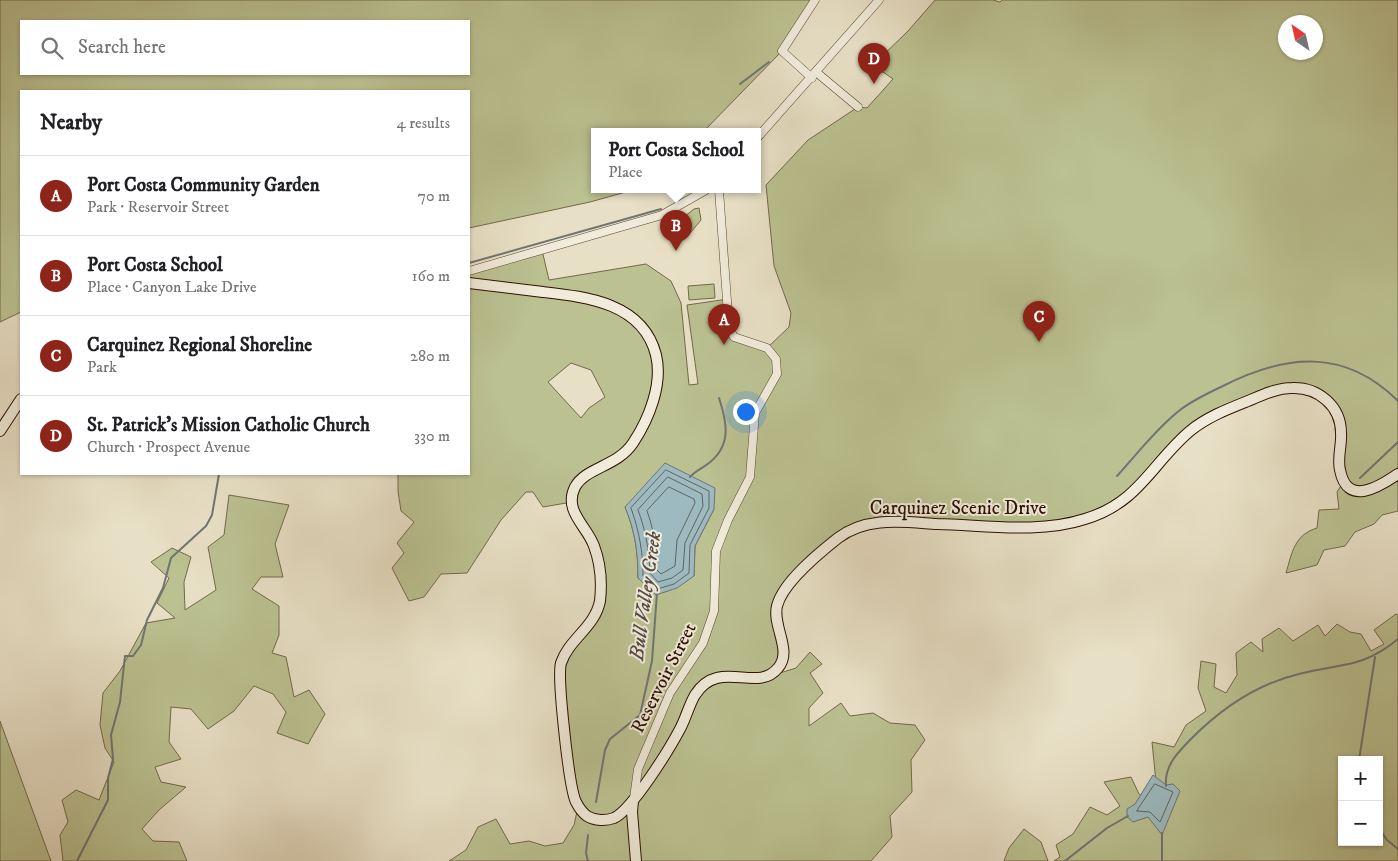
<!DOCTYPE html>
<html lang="en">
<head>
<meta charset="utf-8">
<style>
	body { margin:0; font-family:"IM FELL DW Pica",serif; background:#f6f6f6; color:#202124 }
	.controls { position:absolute; right:15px; bottom:15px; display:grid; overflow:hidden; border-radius:0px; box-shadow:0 1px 4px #0004 }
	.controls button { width:45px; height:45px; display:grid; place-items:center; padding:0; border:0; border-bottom:1px solid #e0e0e0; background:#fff; color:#202124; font:25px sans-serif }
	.compass { position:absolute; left:1278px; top:15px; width:45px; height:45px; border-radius:50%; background:#fff; box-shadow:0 1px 4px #0004; rotate:326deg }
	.you { position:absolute; left:745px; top:411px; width:18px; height:18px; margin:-12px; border:4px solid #fff; border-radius:50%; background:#1a73e8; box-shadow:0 0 0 8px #1a73e833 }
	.badge { display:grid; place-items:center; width:32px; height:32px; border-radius:50%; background:#8f2418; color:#fff; font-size:16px; font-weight:700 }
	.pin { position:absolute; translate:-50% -41px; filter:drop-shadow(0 1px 2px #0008) }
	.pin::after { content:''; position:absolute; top:26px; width:18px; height:15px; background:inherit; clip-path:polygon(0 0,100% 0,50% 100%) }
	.popup { position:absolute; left:591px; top:128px; width:170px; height:65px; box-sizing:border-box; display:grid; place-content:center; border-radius:0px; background:#fff; filter:drop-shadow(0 1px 4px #0005); font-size:16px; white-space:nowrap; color:#757577 }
	.popup b { font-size:19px; color:#202124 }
	.popup::after { content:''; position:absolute; left:50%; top:100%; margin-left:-10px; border:10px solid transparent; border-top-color:#fff }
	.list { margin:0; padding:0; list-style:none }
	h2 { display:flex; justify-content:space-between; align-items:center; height:65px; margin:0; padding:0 20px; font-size:21px }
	h2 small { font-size:16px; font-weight:400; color:#757577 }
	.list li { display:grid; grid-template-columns:32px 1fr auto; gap:15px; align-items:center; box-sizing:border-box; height:80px; padding:0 20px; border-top:1px solid #e0e0e0 }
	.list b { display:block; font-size:19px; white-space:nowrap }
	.list p { margin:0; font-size:16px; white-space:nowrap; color:#757577 }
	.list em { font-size:16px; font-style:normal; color:#757577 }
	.icon { flex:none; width:28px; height:28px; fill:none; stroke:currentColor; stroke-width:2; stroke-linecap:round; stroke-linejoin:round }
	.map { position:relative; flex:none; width:1398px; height:861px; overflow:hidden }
	.search { position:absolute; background:#fff; box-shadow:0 1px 4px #0004; left:20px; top:20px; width:450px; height:55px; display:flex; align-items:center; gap:12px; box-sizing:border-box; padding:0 18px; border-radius:0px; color:#757577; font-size:19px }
	.panel { position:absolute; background:#fff; box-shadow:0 1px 4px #0004; left:20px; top:90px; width:450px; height:385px; border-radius:0px }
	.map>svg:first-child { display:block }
	.green { fill:#bbc191; stroke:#74684a; fill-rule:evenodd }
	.water { fill:#9cbabf; stroke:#6f7573 }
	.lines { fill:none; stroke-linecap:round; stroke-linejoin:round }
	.shore { stroke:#646460; stroke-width:1 }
	.stream { stroke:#6f7573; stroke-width:2 }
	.street-casing { stroke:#5b4233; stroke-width:9 }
	.secondary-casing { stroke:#2c0e02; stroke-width:12 }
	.street { stroke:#f0ebda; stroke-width:8 }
	.secondary { stroke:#f0ebda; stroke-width:10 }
	.labels { text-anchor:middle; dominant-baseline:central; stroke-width:4; stroke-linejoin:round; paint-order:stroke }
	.street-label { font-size:19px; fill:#2c0e02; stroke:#f0ebda }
	.water-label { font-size:20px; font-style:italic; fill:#534a44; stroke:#f0ebda }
</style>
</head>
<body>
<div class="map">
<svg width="1398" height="861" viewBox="0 0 1398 861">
	<rect width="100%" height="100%" fill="#e8e0c6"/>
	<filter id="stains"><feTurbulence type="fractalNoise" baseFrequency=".004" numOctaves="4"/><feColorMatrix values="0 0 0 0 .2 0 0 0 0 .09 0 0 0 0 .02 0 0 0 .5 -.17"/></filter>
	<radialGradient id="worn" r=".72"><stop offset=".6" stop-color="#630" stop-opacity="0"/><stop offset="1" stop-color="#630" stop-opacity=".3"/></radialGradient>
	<g class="green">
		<path d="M0,0h815l-33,51 -79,81h-108v58h38l-43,12 -121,26v-137h-448v221l-21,10zM21,21h448v53h-448z"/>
		<path d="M935,0h58l7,2 2,-2h396v511l-16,4 -8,9 -19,8 -10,14 -21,4 -7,15 -31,8c6,-20 8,-38 31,-45l2,-18 20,-1 -2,-17 7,-11 -3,-47 -16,-36 -39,-10 -82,33 -76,76 -71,28 -167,-3 -48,13 -64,66 6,52 -14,23 26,-8 14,-16 12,12 -12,9 13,20 -14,15v18l32,-23 9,13 23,-3 17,10 25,2 10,15 -14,20 1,32 -22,24 2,21 -21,24h-422l17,-11 12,-23 18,-8 14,25 19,-3 16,5 18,-3 11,-18 4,-18 -18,-136 33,-52 6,-54 -27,-63 -29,5 -10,-15h-7l-25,28 -34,53 -26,1 -17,23 -15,4 -17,-33 12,-15 -7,-10 17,-21 -13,-11 -3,-20v-17h71v-203l73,-21 7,30 97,-16 25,17 10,22 8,82 9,-1 -11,-79 41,-6 6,38 33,11 22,-21 2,-14 -17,-47 -8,-81 42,-45 50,-33 9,1 26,-29 -20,-14 35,-34zM1286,22h30v30h-30zM571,363l20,7 14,27 -16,11 -8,10 -33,-36zM625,507l89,2 -19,37 -1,30 -56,2c0,-26 -3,-47 -13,-71z"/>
		<polygon points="699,208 701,220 686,238 680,233 676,236 669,229 694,209"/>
		<polygon points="714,284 715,298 689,300 688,286"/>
		<polygon points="229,495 289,505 275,544 283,577 261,577 252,589 279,606 279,635 272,653 286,657 294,697 309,690 325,714 308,744 277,733 286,712 273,694 254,686 234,711 208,729 191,709 171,707 169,742 181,759 155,767 161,782 186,787 159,810 142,829 153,841 179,842 187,861 63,861 60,835 68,822 62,800 76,790 99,800 114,762 105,748 100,725 103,693 120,671 146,623 175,618 157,603 169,578 151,562 172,548 191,557 184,582 185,610 216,590 208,547 224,535"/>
		<path d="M1396,614l2,1v246h-344l6,-4 -4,-12 17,-11 17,-27 17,8 13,-9 -16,-24 27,-5 8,17 20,18 -7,-70 22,5 12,-22 20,-14 -8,-23 3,-27 15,3 -2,23 12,6 11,-18 -1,-22 15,-11 12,10 -1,-13 17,-11 14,13 25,-16 7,11 12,-12 13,8 11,2 10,17 13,-7 -10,-14zM1342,760h37v82h-37z"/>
		<polygon points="0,721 51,861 0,861"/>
		<polygon points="1024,829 1041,842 1048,861 1004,861 1009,848"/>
	</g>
	<g class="water">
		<path d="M665,463l50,25 -1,21 -19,37 -1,30 -17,12 -21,7 -18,-17c0,-26 -3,-47 -13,-71z"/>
		<polygon points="1153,775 1166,785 1173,784 1180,791 1162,835 1148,817 1133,822 1127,817 1127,809 1135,804"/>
	</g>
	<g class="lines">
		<g class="shore">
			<path d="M666,470l43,21v17l-19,37 -1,28 -15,11 -17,5 -14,-13c0,-25 -4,-45 -12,-68z"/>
			<path d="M668,477l34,17 1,12 -18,37 -2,27 -11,8 -14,4 -8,-9c-1,-22 -4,-42 -12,-63z"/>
			<path d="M669,487l25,12 1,4 -18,37 -2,26 -14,8 -4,-4c0,-20 -3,-40 -10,-59z"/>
			<polygon points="1155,784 1173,792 1160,822 1150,812 1137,811"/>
		</g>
		<g class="stream">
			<polyline points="740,84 769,62"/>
			<polyline points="469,263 661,209"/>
			<path d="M1117,476c20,-22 39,-47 63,-66 13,-10 28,-17 43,-24 63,-32 122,-38 175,15"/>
			<path d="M690,477c5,-6 13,-9 19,-14 23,-18 18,-41 10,-65"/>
			<polyline points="1360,478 1398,442"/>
			<polyline points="1359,760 1375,657"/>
			<path d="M1166,786c-2,-20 12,-34 26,-48 29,-29 65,-54 107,-64 41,-11 63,-5 99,-35"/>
			<polyline points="596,802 605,750 610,739 640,715 652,661 657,593"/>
			<polyline points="1379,828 1387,840 1398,849"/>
			<polyline points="588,835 586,853 588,861"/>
			<polyline points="77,861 108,800 108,778 113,759 111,735 120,702 125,656 133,656 141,645 147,620 163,588 171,558 206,526 212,515 219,474"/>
			<polyline points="1065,861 1107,828 1128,816"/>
			<polyline points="1162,861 1162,833"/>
		</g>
		<defs>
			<g id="street">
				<polyline points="816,72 858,107"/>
				<polyline points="812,78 782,51 815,0"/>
				<polyline points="757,138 879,0"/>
				<polyline points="469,271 662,215 706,190"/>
				<polyline points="634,798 638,769 670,693 703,643 714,611 716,551 728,520 750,477 755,413 777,374 776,359 767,348 734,337 729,328 719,190"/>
			</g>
			<g id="secondary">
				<path d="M469,283c24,3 49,6 74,9 44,5 100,11 113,63 7,29 -7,64 -23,88 -16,24 -47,24 -58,44 -12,24 12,39 19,59 6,16 8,37 6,55 -5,26 -31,38 -39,62 -4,14 8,125 15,139 2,4 7,11 11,14 8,5 19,5 27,2 18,-8 56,-70 66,-89 6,-11 9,-24 15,-34 24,-38 62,-1 83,-27 15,-17 -6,-42 -1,-62 6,-24 42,-53 61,-68 29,-22 66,-16 99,-14 48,1 102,10 148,-5 54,-16 67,-56 105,-88 17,-14 38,-22 58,-30 14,-6 29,-13 44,-13 26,-1 49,18 49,45 1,12 -4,25 -1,37 7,37 39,17 58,4"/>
				<polyline points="0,431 21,399"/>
				<polyline points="633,801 632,812 636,861"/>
			</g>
		</defs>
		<use href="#street" class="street-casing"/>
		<use href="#secondary" class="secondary-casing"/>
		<use href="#street" class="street"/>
		<use href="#secondary" class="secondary"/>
	</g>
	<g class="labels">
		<g class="street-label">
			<text x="958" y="508">Carquinez Scenic Drive</text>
			<text transform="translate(664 678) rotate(-63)">Reservoir Street</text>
		</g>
		<g class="water-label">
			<text transform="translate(646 596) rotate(-82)">Bull Valley Creek</text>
		</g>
	</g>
	<rect width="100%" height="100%" filter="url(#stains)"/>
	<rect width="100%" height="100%" fill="url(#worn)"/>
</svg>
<div class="controls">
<button>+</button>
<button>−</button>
</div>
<svg class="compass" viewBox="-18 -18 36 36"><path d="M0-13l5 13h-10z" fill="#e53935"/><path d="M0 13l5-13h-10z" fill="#757577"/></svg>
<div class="you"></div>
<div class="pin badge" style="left:724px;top:345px">A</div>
<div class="pin badge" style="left:676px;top:251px">B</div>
<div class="popup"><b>Port Costa School</b>Place</div>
<div class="pin badge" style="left:1039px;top:342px">C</div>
<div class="pin badge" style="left:874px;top:84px">D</div>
<div class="search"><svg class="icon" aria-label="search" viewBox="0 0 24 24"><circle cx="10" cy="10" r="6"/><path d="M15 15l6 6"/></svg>Search here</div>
<section class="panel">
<h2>Nearby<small>4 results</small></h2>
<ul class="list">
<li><span class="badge">A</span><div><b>Port Costa Community Garden</b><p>Park · Reservoir Street</p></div><em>70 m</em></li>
<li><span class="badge">B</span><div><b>Port Costa School</b><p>Place · Canyon Lake Drive</p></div><em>160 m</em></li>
<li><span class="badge">C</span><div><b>Carquinez Regional Shoreline</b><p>Park</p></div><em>280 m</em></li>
<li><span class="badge">D</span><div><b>St. Patrick's Mission Catholic Church</b><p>Church · Prospect Avenue</p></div><em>330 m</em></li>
</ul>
</section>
</div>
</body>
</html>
